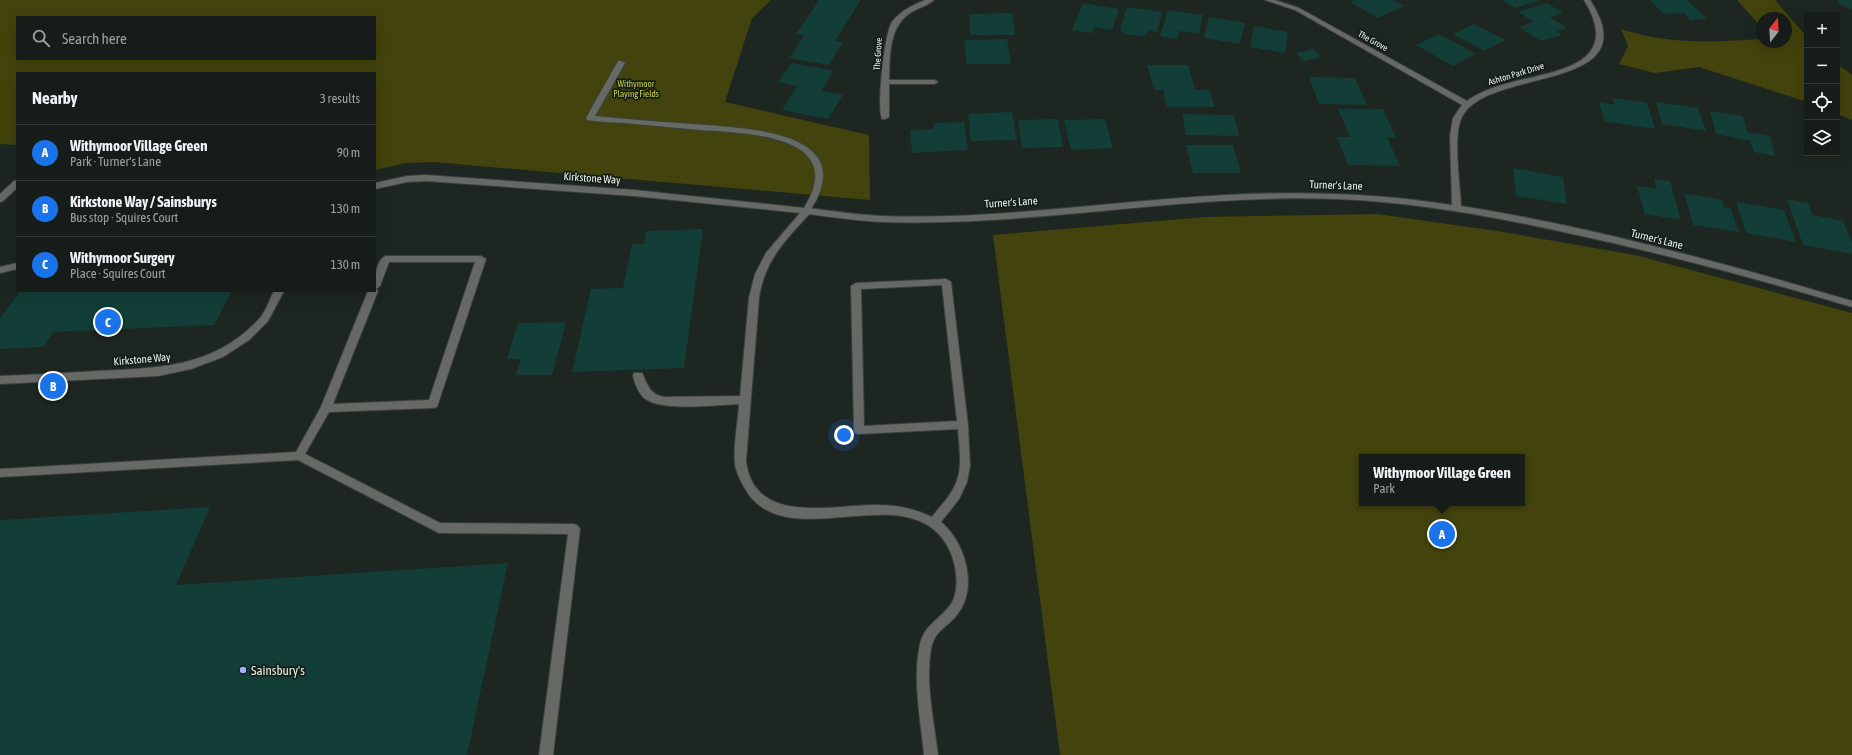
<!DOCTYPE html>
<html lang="en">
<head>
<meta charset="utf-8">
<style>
	body { margin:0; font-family:"Asap Condensed",sans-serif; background:#1f2522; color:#f1f3f6 }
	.controls { position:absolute; right:12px; top:12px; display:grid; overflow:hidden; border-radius:0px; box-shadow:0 4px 16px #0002 }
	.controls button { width:36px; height:36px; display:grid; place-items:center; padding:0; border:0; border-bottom:1px solid #353a38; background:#161c19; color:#f1f3f6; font:20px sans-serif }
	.compass { position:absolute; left:1756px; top:12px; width:36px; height:36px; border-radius:50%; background:#161c19; box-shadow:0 4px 16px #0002; rotate:17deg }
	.you { position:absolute; left:844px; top:435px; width:14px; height:14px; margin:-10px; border:3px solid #fff; border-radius:50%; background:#1a73e8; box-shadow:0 0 0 6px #1a73e833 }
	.badge { display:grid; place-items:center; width:26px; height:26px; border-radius:50%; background:#1a73e8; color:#fff; font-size:13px; font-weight:700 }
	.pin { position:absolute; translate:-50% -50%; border:2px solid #fff; box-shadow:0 1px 4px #0006 }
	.popup { position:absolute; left:1359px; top:454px; width:166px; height:52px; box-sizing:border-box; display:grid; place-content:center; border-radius:0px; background:#161c19; filter:drop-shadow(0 1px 3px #0005); font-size:13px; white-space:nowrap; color:#9ea1a2 }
	.popup b { font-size:15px; color:#f1f3f6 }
	.popup::after { content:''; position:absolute; left:50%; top:100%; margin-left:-8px; border:8px solid transparent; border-top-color:#161c19 }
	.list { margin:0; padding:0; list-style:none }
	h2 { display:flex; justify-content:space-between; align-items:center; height:52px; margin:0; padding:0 16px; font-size:17px }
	h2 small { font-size:13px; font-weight:400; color:#9ea1a2 }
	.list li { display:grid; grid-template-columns:26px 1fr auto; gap:12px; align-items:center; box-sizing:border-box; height:56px; padding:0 16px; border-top:1px solid #353a38 }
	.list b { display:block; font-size:15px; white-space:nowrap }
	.list p { margin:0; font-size:13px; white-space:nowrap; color:#9ea1a2 }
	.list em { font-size:13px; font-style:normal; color:#9ea1a2 }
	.icon { flex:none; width:22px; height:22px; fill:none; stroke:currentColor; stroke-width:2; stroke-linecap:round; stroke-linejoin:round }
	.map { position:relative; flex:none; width:1852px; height:755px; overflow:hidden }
	.search { position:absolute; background:#161c19; box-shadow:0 4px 16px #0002; left:16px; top:16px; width:360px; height:44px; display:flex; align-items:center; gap:10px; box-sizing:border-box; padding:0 14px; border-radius:0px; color:#9ea1a2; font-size:15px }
	.panel { position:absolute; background:#161c19; box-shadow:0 4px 16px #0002; left:16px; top:72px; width:360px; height:220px; border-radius:0px }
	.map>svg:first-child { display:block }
	.green { fill:#43430d; fill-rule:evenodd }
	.building { fill:#123e37 }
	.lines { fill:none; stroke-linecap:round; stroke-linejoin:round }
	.lane-casing { stroke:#3b423e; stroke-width:2 }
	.street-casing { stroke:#3b423e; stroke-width:2 }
	.lane { fill:#676965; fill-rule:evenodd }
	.street { fill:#676965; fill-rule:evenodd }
	.poi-dot { fill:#a3b2fd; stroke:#151d18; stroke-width:1.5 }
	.labels { text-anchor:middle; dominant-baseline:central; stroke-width:3.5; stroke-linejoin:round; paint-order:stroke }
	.far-street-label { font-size:9px; fill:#ebf1ed; stroke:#151d18 }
	.far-park-label { font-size:9px; fill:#d4d249; stroke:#151d18 }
	.street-label { font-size:11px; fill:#ebf1ed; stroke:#151d18 }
	.near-poi-label { font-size:13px; fill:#ebf1ed; stroke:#151d18; text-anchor:start }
</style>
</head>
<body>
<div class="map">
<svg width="1852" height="755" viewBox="0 0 1852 755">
	<rect width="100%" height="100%" fill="#1e2621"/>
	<g class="green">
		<path d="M0,0h771l-19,18 -27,84 144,33 1,65 -437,-38 -27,1 -31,7v-97h-358v72l-17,-1zM17,17h358v42h-358z"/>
		<path d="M1737,0h38l32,37v65l-108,-35 -44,6 -36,-9 9,-18 -7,-17c48,16 92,13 141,10v3h24v-24h-24v10z"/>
		<polygon points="1837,64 1852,75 1852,120 1837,114"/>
		<path d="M1377,214l120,17 138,24 217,58v442h-792l-67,-520 212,-18zM1362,457h160v46h-160z"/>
	</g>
	<g class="building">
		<polygon points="819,0 861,0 835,41 843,42 829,65 789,58 805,35 796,34"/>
		<polygon points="1354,0 1393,0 1404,6 1378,18 1350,2"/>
		<polygon points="1502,0 1541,0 1515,8"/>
		<polygon points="1650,0 1687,0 1707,19 1690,20 1684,13 1664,14"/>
		<polygon points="1838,0 1852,0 1852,10 1839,4"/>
		<polygon points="1083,3 1119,9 1112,30 1094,27 1092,33 1072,30"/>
		<polygon points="1547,3 1563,13 1550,17 1567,28 1557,31 1562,35 1541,41 1519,27 1534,22 1518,12"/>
		<polygon points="1127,7 1162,12 1157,32 1148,30 1147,35 1140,36 1124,34 1120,30"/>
		<polygon points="1168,10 1203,15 1199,34 1179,31 1178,39 1160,36"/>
		<polygon points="1012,13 1015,35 970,35 969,14"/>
		<polygon points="1209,17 1245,23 1240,44 1204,38"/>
		<polygon points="1474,24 1505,40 1484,51 1453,34"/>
		<polygon points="1254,26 1288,32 1285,53 1250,47"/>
		<polygon points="1439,34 1476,54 1453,66 1416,45"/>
		<polygon points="1007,39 1011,64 967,64 964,40"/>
		<polygon points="1313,49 1322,57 1304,61 1296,53"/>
		<polygon points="792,63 834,71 821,91 843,95 828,119 782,110 797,86 778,82"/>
		<polygon points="1147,65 1188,65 1195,90 1209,90 1215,107 1167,107 1163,90 1154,90"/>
		<polygon points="1309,77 1355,78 1367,105 1319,104"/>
		<polygon points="1613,98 1647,103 1655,129 1604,121 1599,102 1615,105"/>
		<polygon points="1656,102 1698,108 1706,131 1662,124"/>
		<polygon points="1338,109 1383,109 1396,138 1387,137 1400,166 1348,165 1337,137 1350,137"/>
		<polygon points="1710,111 1743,116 1747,132 1770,136 1775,156 1754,152 1750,141 1716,134"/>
		<polygon points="1012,112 1017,140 971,141 968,114"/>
		<polygon points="1182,114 1234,115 1239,136 1186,135"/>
		<polygon points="1058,119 1063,147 1022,148 1018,120"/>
		<polygon points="1105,119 1113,148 1071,150 1064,120"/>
		<polygon points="964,122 968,150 912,153 910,130 934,129 934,123"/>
		<polygon points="1186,145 1233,145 1241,173 1193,173"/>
		<polygon points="1513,168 1563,177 1567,204 1516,196"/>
		<polygon points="1654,179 1670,181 1681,220 1645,214 1637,186 1657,189"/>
		<polygon points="1684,193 1722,200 1724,208 1731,209 1739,232 1693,225"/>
		<polygon points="1787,199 1808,203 1813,215 1843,221 1852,243 1852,254 1803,245"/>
		<polygon points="1736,202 1784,210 1796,242 1746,233"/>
		<polygon points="703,229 684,368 572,372 591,289 623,288 632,244 644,244 646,231"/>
		<polygon points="20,291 232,291 214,325 53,332 43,347 0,349 0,319"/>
		<polygon points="566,322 552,375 516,375 521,359 507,359 518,323"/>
		<polygon points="210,507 176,585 508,563 467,755 0,755 0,520"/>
	</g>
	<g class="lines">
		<defs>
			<g id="lane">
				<path d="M618,61h3l4,2 -30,53c32,3 65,6 97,8 47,4 170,5 119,85l1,2c-25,28 -47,47 -53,87l-13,163c8,66 88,43 132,44 20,0 37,4 54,12 8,-11 19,-21 24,-34 7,-16 3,-37 2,-54l-99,5 -4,-1 -1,-3 -3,-144 5,-3 90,-4 5,3 17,143 2,41 -3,16 -8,17 -18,23c25,21 38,67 15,94 -11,13 -21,14 -25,33 -6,34 3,72 7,106h-14c-3,-34 -11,-71 -5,-106 4,-23 15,-25 29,-41 13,-14 9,-41 2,-57 -36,-78 -155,4 -201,-56 -6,-9 -12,-20 -14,-30 -2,-20 3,-42 4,-61 -22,1 -78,8 -95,-6 -6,-6 -9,-14 -11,-22l1,-3h8c6,12 7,21 22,24l76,-1 9,-98 6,-24 11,-21 34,-40 -166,-17 -208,-15 -19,1 -32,7v-6l32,-7 19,-1 208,15 170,18c46,-74 -61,-75 -104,-78 -25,-2 -51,-5 -76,-7 -12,-1 -25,-1 -37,-3l-1,-2zM942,285l15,136 -93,5 -3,-137z"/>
				<path d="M386,256h95l5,3 -48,145 -1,3 -4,1 -104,4 -24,42 135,69 134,1 4,2 2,3 -27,226h-14l29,-221 -129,-1 -141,-73 -298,17v-8l296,-17 25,-45 47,-116h7c0,-9 0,-32 11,-35zM389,262h86l-46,138 -96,4 45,-113 -2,-2 4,-3z"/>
				<polygon points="17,263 17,269 0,273 0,267"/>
				<path d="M274,291h10l-16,30 -19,19 -26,17 -32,12 -33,7 -158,8v-8c32,-1 65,-3 97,-5 62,-3 118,-3 163,-53 6,-7 10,-19 14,-27z"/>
			</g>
			<g id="street">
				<path d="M925,0h9c-6,6 -17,8 -24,13 -22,15 -20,44 -21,67h45l4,2 -4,2h-45v33l-4,2h-3c-5,-14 2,-84 10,-97 8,-11 21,-17 33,-22z"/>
				<path d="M1265,0h10l24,8 168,93c12,-9 27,-14 42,-18 44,-12 116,-17 75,-83h6c62,95 -107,65 -129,119 -8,19 -1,65 0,87 132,21 263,57 391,95v6c-97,-29 -194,-55 -293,-76 -73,-16 -146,-29 -221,-32 -152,-6 -304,28 -456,23 -25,-1 -49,-5 -74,-8l-4,-3 4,-3c25,3 49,7 74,8 115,4 230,-15 344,-21 76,-4 151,-2 226,10l-2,-69 3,-18 9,-13 -167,-95z"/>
				<polygon points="17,180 17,188 3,201 0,202 0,194 14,181"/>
			</g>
		</defs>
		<use href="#lane" class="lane-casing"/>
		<use href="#street" class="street-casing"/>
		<use href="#lane" class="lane"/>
		<use href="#street" class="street"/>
	</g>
	<circle class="poi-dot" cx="243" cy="670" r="4"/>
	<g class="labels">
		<g class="far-street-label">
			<text transform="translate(1373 41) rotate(29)">The Grove</text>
			<text transform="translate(878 54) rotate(-86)">The Grove</text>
			<text transform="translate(1516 74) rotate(-17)">Ashton Park Drive</text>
		</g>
		<g class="far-park-label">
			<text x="636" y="84">Withymoor<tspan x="636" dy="10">Playing Fields</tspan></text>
		</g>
		<g class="street-label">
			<text transform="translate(592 178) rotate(4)">Kirkstone Way</text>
			<text transform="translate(1336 185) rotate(2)">Turner's Lane</text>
			<text transform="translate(1011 202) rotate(-4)">Turner's Lane</text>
			<text transform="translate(1657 239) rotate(14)">Turner's Lane</text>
			<text transform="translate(142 359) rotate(-5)">Kirkstone Way</text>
		</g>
		<g class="near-poi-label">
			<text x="251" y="670">Sainsbury's</text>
		</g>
	</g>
</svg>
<div class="controls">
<button>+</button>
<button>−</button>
<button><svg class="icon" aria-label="locate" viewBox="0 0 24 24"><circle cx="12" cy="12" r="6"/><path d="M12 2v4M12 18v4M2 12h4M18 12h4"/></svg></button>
<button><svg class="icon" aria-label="layers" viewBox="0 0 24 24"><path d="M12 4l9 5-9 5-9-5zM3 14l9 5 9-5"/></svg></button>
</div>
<svg class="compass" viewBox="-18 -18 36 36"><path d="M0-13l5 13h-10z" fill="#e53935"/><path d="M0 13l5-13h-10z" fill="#9ea1a2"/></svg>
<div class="you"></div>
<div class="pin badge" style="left:1442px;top:534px">A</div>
<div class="popup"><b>Withymoor Village Green</b>Park</div>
<div class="pin badge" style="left:53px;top:386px">B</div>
<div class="pin badge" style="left:108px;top:322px">C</div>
<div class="search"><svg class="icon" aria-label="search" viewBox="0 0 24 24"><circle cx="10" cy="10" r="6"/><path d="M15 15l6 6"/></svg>Search here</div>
<section class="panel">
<h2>Nearby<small>3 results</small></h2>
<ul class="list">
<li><span class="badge">A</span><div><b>Withymoor Village Green</b><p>Park · Turner's Lane</p></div><em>90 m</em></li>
<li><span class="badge">B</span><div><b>Kirkstone Way / Sainsburys</b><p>Bus stop · Squires Court</p></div><em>130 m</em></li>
<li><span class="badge">C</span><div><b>Withymoor Surgery</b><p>Place · Squires Court</p></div><em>130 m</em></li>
</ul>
</section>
</div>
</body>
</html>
